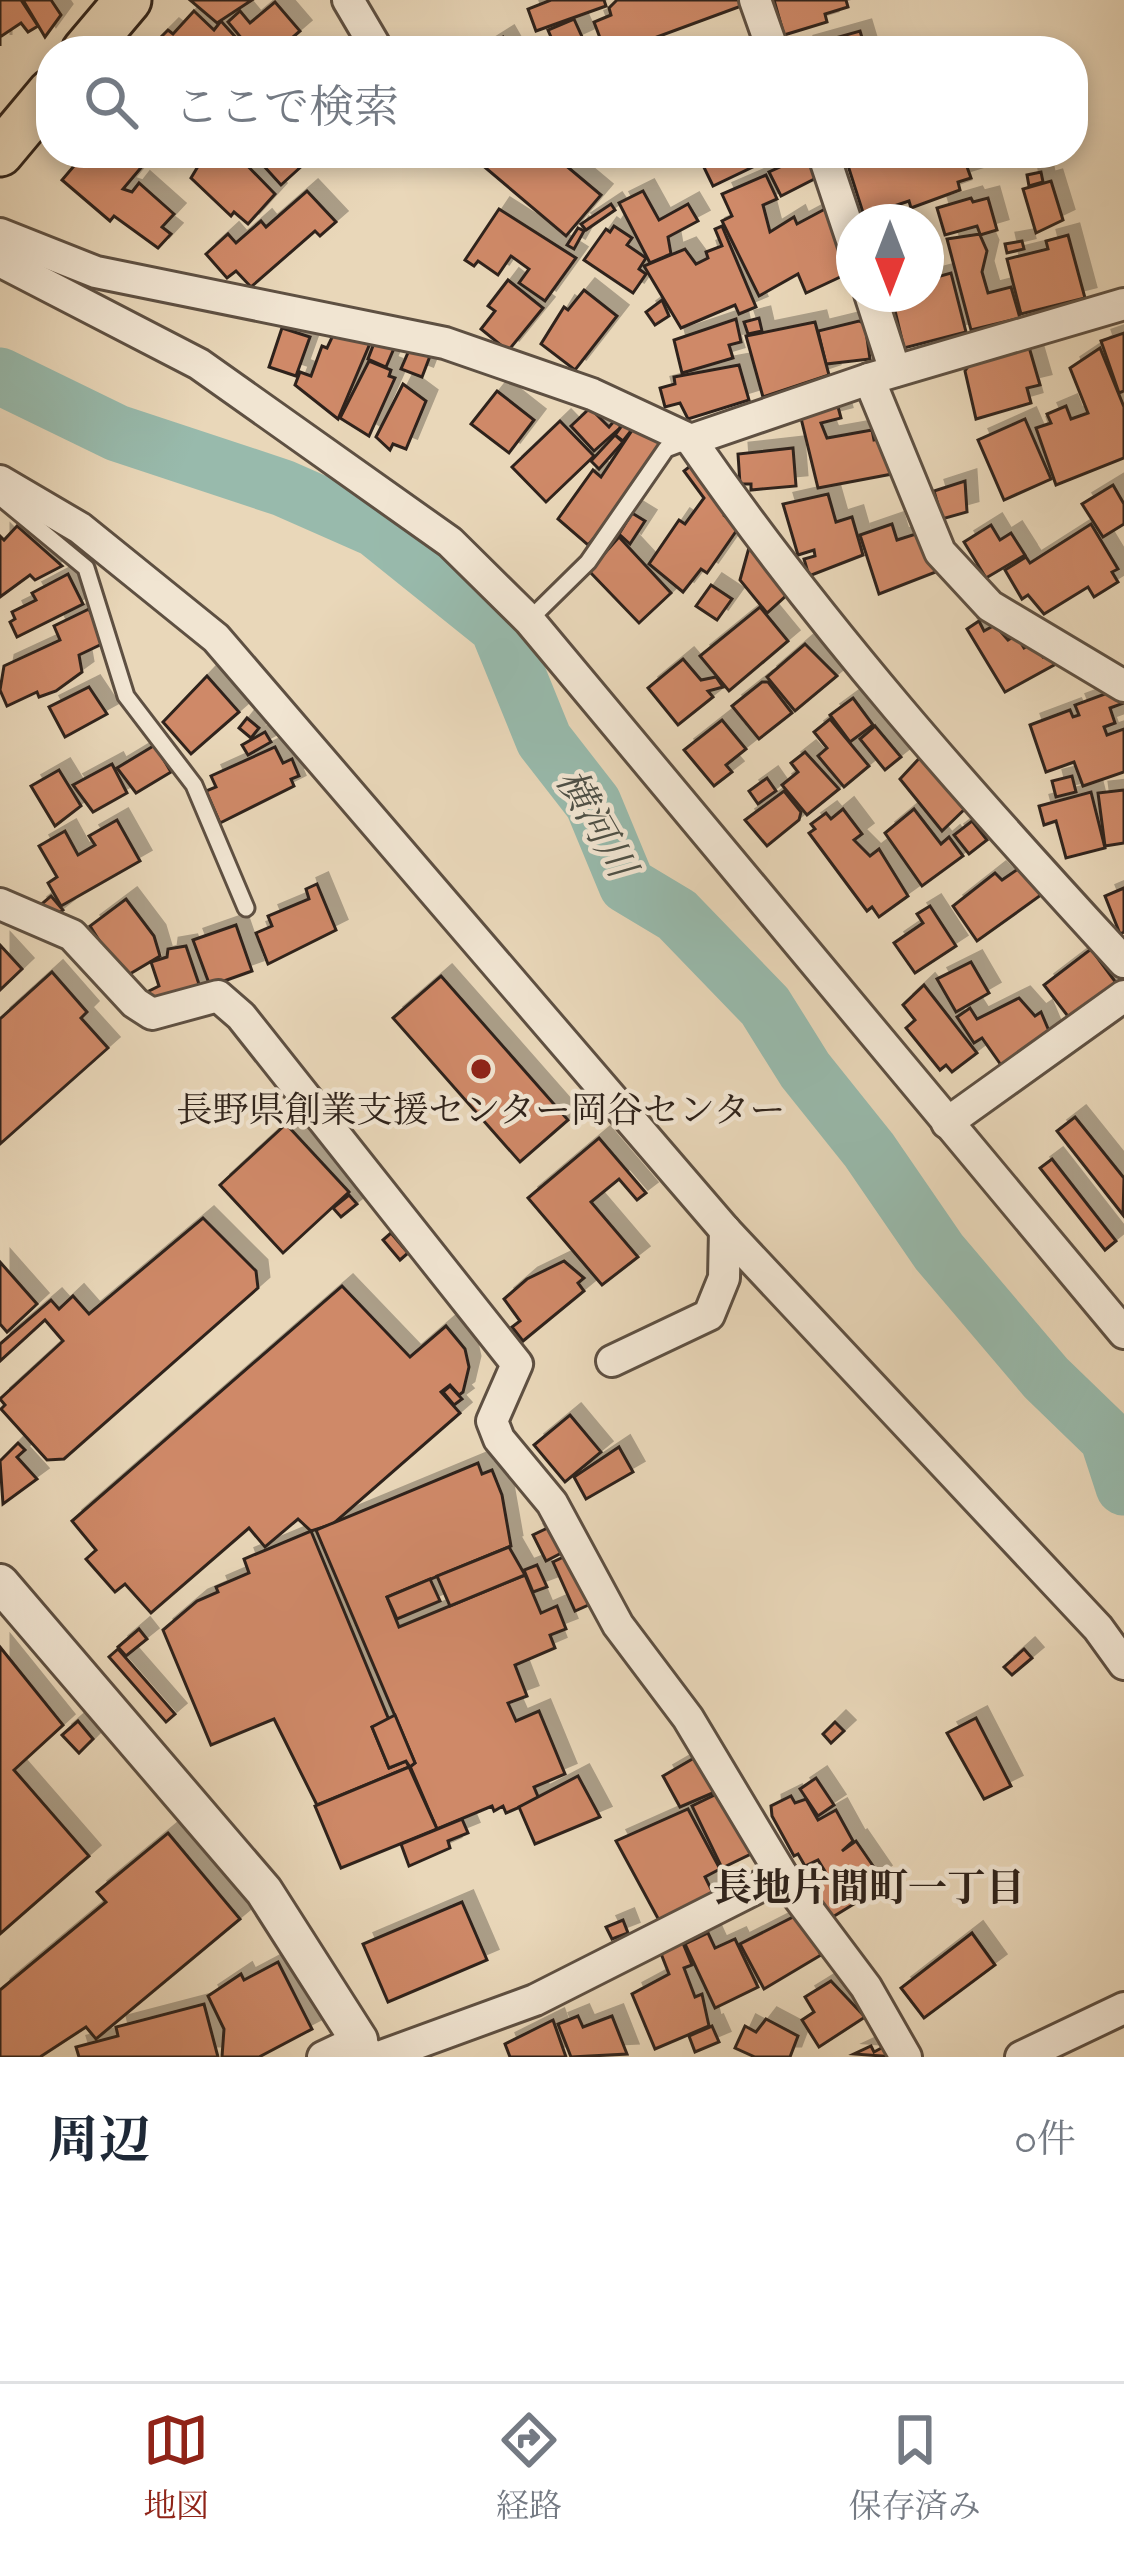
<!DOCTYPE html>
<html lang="ja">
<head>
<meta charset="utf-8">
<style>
	body { margin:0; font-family:"IM FELL Great Primer","Noto Serif JP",serif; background:#f6f6f7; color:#1f2937 }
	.compass { position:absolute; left:836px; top:204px; width:108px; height:108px; border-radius:50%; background:#fff; box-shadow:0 6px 18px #0003; rotate:180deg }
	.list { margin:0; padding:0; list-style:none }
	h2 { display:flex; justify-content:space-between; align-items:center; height:156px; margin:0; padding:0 48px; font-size:51px }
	h2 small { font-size:39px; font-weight:400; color:#747a83 }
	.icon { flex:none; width:66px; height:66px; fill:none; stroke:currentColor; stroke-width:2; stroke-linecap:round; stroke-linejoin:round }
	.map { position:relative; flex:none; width:1124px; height:2057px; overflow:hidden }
	.search { position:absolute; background:#fff; box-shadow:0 6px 18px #0003; left:36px; right:36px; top:36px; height:132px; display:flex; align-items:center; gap:30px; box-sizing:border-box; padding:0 42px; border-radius:48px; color:#747a83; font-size:45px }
	.sheet { height:324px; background:#fff }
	nav { display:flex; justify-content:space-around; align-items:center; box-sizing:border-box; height:168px; border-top:3px solid #e0e1e3; background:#fff; font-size:33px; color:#747a83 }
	nav a { display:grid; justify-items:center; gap:6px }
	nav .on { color:#8f2418 }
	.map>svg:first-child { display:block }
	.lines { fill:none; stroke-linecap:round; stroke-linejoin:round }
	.river { stroke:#98baac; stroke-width:57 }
	.building { fill:#cf8968; stroke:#2f231b; stroke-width:3; filter:url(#shadow) }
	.service-casing { stroke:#5e5042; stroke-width:21 }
	.minor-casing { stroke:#5e5042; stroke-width:36 }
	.tertiary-casing { stroke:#5e5042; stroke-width:42 }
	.primary-casing { stroke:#2f231b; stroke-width:51 }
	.service { stroke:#f1e5d2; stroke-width:15 }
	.minor { stroke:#f1e5d2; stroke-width:30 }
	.tertiary { stroke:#f1e5d2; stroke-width:36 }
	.primary { stroke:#e9d7b9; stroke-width:45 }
	.poi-dot { fill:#8f2418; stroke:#f1e5d2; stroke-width:4.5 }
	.labels { text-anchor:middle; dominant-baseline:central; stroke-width:9; stroke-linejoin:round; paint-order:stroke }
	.poi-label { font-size:36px; fill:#2f231b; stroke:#f1e5d2 }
	.water-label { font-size:39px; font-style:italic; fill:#4e5046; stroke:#f1e5d2 }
	.neighbourhood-label { font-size:39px; font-weight:bold; fill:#2f231b; stroke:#f1e5d2 }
</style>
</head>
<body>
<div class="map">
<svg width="1124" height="2057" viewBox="0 0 1124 2057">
	<defs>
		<filter id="shadow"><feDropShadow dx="11" dy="-11" stdDeviation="0" flood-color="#0004"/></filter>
	</defs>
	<rect width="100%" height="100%" fill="#e9d7b9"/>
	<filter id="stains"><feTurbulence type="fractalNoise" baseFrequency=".00167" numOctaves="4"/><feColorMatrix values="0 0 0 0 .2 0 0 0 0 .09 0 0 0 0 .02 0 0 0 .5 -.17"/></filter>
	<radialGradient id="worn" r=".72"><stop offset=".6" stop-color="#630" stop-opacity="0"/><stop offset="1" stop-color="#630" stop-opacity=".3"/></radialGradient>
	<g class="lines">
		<polyline class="river" points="0,376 117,433 283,488 376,529 498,627 544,740 593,803 627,885 677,915 765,1006 805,1070 869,1150 939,1252 1046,1378 1108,1438 1124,1487"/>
	</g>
	<g class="building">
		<polygon points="0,0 21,0 38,26 28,32 21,23 0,37 0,46"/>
		<polygon points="23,0 51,0 61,15 45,37"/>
		<polygon points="190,0 252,0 217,23"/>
		<polygon points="604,0 606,6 536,31 528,9 551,0"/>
		<polygon points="617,0 743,0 744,5 619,51 605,51 594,22 611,15 609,8"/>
		<polygon points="774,0 846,0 848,7 825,14 827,22 784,35"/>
		<polygon points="275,2 300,31 277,51 252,51 228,22 240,11 250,23"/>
		<polygon points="194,11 214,30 221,21 248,51 166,51 159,39 168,30 173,34"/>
		<polygon points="574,19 583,39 557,51 548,30"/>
		<polygon points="860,31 866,51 804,51 803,47"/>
		<polygon points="503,37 511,51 481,51"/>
		<polygon points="85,153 92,158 96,153 150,157 123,189 132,192 139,183 174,214 162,227 171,234 158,248 114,216 110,221 62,180"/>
		<polygon points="206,153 235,153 275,194 248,224 234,212 231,216 191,178"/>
		<polygon points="252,153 316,153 281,185"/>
		<polygon points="468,153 551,153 601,195 566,236"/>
		<polygon points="697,153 782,153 713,186"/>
		<polygon points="811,153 822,175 781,196 769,172"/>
		<polygon points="844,153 962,153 971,178 958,182 960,190 911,208 909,201 870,214 872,220 866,222"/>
		<polygon points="1041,172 1043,182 1029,186 1027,175"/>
		<polygon points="766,175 777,199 763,205 770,232 794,217 797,224 825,209 832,211 853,271 806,293 798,274 759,296 722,221 732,216 722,194"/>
		<polygon points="1051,181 1063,220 1036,233 1023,189"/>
		<polygon points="307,191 336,222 320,236 315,231 251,287 236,271 227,278 206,254 228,234 236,243 261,221 266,227"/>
		<polygon points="643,191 659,220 688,204 698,221 668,237 671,254 650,263 619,203"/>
		<polygon points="971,198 973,202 988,198 997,230 980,235 987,251 982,272 988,293 1011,287 1020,318 971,330 947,239 980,234 977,226 945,235 937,208"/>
		<polygon points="611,204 615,210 586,230 581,224"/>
		<polygon points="499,209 576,258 545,301 519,283 529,269 511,256 498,275 478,261 474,266 465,260"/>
		<polygon points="614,226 632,238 627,245 646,258 639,269 646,274 633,293 584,260 606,229 610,232"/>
		<polygon points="722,226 756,307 739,314 735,305 681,328 644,266 685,249 696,264 708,258 706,252 722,246 715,229"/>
		<polygon points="578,228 584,231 574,249 567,245"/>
		<polygon points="1068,235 1085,298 1021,314 1007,259 1048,249 1046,241"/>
		<polygon points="1022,241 1024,249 1007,253 1005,244"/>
		<polygon points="951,273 966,332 904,348 891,294 926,294 926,280"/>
		<polygon points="508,280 543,308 508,351 481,329 495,311 488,306"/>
		<polygon points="584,290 617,316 575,370 541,344 564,307 568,310"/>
		<polygon points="662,300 669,316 655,325 646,312"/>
		<polygon points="759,318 762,331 748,334 744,322"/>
		<polygon points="736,319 741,342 729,345 733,358 682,373 674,340"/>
		<polygon points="859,321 865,324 870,359 826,364 818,331"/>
		<polygon points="815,322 829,375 763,397 746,336"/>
		<polygon points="282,328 310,337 296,376 269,367"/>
		<polygon points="335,331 371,341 338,419 295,385 300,372 311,376 322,346 327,348"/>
		<polygon points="1124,333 1124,391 1119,393 1101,341"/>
		<polygon points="376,338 395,346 386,367 368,359"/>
		<polygon points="1029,347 1040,385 1027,388 1031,403 976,419 965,371 969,365"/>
		<polygon points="410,348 430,356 422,377 401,369"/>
		<polygon points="1100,348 1124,407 1124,458 1056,485 1036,428 1051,423 1047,414 1066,406 1071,419 1088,413 1070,368"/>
		<polygon points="369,361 391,370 389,376 395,378 369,436 340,418"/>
		<polygon points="739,365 749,400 688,419 680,403 665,407 660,388 675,384 674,377"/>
		<polygon points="403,384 426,401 406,449 393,444 390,450 376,437"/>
		<polygon points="497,391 534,420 509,453 471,424"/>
		<polygon points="837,403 841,418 821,423 827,438 872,430 874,440 883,438 892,474 818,488 800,414"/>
		<polygon points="590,408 609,427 615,420 621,427 594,451 571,426"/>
		<polygon points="1025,419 1051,479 1004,500 978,440"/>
		<polygon points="626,420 634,427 623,441 615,435"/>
		<polygon points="560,421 594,456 546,502 512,467"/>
		<polygon points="637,423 663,441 622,506 588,545 558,519 593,470 601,477"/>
		<polygon points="615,435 623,442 599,469 591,461"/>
		<polygon points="793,448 796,486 751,490 751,484 740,484 738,454"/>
		<polygon points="698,460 734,512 725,516 739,527 707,573 701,569 683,592 649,564 679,520 685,524 704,498 684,471"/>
		<polygon points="965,481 967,512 942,519 934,491"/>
		<polygon points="1113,485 1124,504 1124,524 1103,537 1082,504"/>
		<polygon points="828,494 836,522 852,517 863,555 809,576 804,559 815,556 814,550 798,555 783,504"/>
		<polygon points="632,513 645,521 630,544 619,534"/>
		<polygon points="892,524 897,540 922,532 941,570 879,594 860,535"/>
		<polygon points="1091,524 1118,569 1112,572 1118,582 1094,597 1088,587 1044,614 1028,595 1022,599 1005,570 1026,557 1030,563"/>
		<polygon points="991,525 1000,540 1011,533 1025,555 986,578 964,542"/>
		<polygon points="17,526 62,566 35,580 30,575 0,597 0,536 4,540"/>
		<polygon points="619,537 671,593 639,623 589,571"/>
		<polygon points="750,544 789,593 767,613 740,580"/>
		<polygon points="68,574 83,604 17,637 10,622 15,619 12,612 36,600 32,593"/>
		<polygon points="711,585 732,599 717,620 696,606"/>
		<polygon points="760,607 788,641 729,691 700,656"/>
		<polygon points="89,609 104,643 79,655 82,672 56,691 39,697 37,692 7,706 0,690 4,666 60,640 54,626"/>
		<polygon points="979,621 984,631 995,625 1008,640 1016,635 1024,648 1034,642 1043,657 1051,652 1065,659 1005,692 967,629"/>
		<polygon points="805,644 837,676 795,711 767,677"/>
		<polygon points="683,659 701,680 716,677 723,687 708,691 713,697 678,725 648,688"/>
		<polygon points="207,676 239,712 191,754 163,722"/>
		<polygon points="762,682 768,682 792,713 759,739 732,706"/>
		<polygon points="89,687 107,714 65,737 49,707"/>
		<polygon points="1121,688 1124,703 1110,708 1115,723 1104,727 1107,735 1124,729 1124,772 1083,786 1074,762 1046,772 1030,725 1070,710 1073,717 1079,715 1075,705"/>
		<polygon points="853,698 873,725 850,742 830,715"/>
		<polygon points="247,718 259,728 251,738 239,728"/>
		<polygon points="830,719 869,766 844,787 818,756 827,748 814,732"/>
		<polygon points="722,720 746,749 726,765 732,772 714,786 684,750"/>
		<polygon points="875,726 901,757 885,770 860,739"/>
		<polygon points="265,732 271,742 248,755 242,745"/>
		<polygon points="155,745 171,772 136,793 117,768"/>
		<polygon points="275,747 283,763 292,759 299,776 291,779 294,786 220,823 206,791 216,787 211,776"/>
		<polygon points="926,751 970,804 942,831 900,779"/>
		<polygon points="805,752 839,789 807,815 782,785 798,772 791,763"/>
		<polygon points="112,764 127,793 93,812 73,785"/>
		<polygon points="59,770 81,806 55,826 31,786"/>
		<polygon points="1072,776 1076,792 1056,797 1052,781"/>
		<polygon points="767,778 776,791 758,804 749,791"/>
		<polygon points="1124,790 1124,843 1105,846 1098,793"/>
		<polygon points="784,791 801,812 799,820 767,846 745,820"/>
		<polygon points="1091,792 1105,848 1066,858 1056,821 1044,825 1039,806"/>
		<polygon points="843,809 862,834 854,840 870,856 879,849 908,896 879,917 872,907 867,911 809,833 815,829 811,824 826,813 831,819"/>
		<polygon points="914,809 941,844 949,837 963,856 922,886 885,833"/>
		<polygon points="117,820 140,861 61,906 48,883 57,877 39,846 65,831 78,855 95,845 89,836"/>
		<polygon points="972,821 987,840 969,854 954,835"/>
		<polygon points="1021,867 1041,895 977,941 953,906 995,873 1002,880"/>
		<polygon points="317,884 336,930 268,964 256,933 272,926 268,916 309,899 306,889"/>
		<polygon points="1124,888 1124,932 1120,934 1105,896"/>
		<polygon points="51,896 63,910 48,922 37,908"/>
		<polygon points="126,899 154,936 160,956 123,978 90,926"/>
		<polygon points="930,906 956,946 915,973 894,943 923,923 917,914"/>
		<polygon points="236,925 252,971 210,986 193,940"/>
		<polygon points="0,945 22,969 0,990"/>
		<polygon points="186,946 201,990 151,1003 147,992 159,986 151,962 167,957 168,949"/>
		<polygon points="1091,949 1117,984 1070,1019 1044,985"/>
		<polygon points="971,962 989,993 956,1012 937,979"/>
		<polygon points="52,972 87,1012 81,1018 108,1048 0,1144 0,1019"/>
		<polygon points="441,976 568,1120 520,1162 393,1018"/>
		<polygon points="924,985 977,1053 952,1072 946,1065 940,1070 906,1028 915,1020 903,1005"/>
		<polygon points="1019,998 1035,1016 1041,1012 1049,1031 1001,1065 982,1038 974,1043 957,1017 970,1008 977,1019"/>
		<polygon points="1075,1117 1124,1178 1123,1215 1057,1131"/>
		<polygon points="286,1124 349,1192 283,1253 220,1185"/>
		<polygon points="599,1138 646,1193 637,1200 619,1179 591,1202 638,1257 602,1285 528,1198"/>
		<polygon points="1052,1159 1116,1241 1105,1250 1040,1168"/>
		<polygon points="349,1195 357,1204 341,1217 333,1208"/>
		<polygon points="203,1218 256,1271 258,1288 64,1459 47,1460 1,1409 5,1405 0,1399 63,1341 45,1320 0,1361 0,1344 51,1300 59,1309 73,1296 89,1314"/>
		<polygon points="391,1233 408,1253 400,1260 383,1240"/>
		<polygon points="564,1261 584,1278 578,1283 584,1291 523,1341 512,1327 520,1321 504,1299 527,1279"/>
		<polygon points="0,1262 37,1304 7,1332 0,1324"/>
		<polygon points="342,1286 410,1357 446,1326 465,1349 469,1367 463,1392 459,1395 450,1385 441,1392 460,1413 333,1524 311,1531 298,1519 265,1547 249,1528 151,1613 125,1584 115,1592 86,1559 96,1550 72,1521"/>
		<polygon points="450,1386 462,1399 454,1405 443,1392"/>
		<polygon points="570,1415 601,1452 565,1482 534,1445"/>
		<polygon points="18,1443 25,1450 17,1457 37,1479 3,1504 0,1461"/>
		<polygon points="619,1447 633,1472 586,1499 574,1477"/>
		<polygon points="478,1463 482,1474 492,1470 502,1495 511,1546 387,1597 399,1627 525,1575 541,1613 557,1606 566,1629 550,1635 555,1648 515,1665 527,1696 508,1703 516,1721 539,1711 565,1774 534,1787 539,1799 506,1813 503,1806 494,1811 492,1806 437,1829 410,1766 415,1763 316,1530"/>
		<polygon points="556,1524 569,1549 546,1561 533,1535"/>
		<polygon points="311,1531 389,1720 372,1727 389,1768 406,1761 409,1767 317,1805 274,1719 211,1745 163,1630 197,1601 218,1592 216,1587 249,1573 244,1559"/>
		<polygon points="509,1547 525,1575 450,1606 437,1576"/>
		<polygon points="572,1553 595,1602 575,1611 553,1562"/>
		<polygon points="537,1565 547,1587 533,1592 524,1570"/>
		<polygon points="430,1579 440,1601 397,1619 387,1597"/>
		<polygon points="139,1629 147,1639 126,1656 118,1647"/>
		<polygon points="0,1647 63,1725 14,1770 89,1856 0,1934"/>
		<polygon points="118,1649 175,1714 166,1722 109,1657"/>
		<polygon points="1024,1649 1032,1658 1012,1675 1004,1667"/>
		<polygon points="395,1715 415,1763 410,1767 406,1761 389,1768 372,1727"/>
		<polygon points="976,1718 1011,1786 984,1799 947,1733"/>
		<polygon points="78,1721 93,1739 79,1753 62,1735"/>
		<polygon points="835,1722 844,1731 831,1743 823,1734"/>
		<polygon points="701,1754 722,1789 680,1807 663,1776"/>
		<polygon points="409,1767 437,1829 341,1868 315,1806"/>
		<polygon points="578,1776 600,1817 535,1844 519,1807"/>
		<polygon points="816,1778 834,1805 818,1816 800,1789"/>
		<polygon points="725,1790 755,1852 722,1868 692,1806"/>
		<polygon points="791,1796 795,1803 806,1799 818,1820 836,1810 853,1841 842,1851 856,1841 880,1876 874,1880 880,1888 831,1918 810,1887 826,1873 818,1860 805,1866 798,1854 794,1856 772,1816 771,1806"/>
		<polygon points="688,1809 720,1869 705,1877 714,1895 661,1924 616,1841"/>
		<polygon points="462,1819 468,1833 448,1841 450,1848 409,1866 401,1844"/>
		<polygon points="168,1833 240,1919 96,2039 86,2027 40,2057 0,2057 0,1990 106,1902 97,1892"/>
		<polygon points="462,1902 487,1960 388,2002 363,1944"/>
		<polygon points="799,1914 821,1955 764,1989 740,1944"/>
		<polygon points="623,1920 628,1933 612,1939 606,1927"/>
		<polygon points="708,1933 715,1948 735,1939 758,1987 715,2008 685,1944"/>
		<polygon points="972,1933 995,1965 924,2018 901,1988"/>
		<polygon points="682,1941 692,1965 684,1968 695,1997 702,1994 709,2026 655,2049 632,1994 669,1974 660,1951"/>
		<polygon points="278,1962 312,2029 259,2057 222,2057 224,2029 208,1996 241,1974 244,1980"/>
		<polygon points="831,1981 865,2017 819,2047 802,2020 814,2012 805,1997"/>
		<polygon points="204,2004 218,2057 79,2057 76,2047 118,2036 116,2027"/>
		<polygon points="578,2016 583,2027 612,2016 627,2054 571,2057 558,2024"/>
		<polygon points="766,2019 798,2036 790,2057 755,2057 735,2048 745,2026 756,2032"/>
		<polygon points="553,2020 566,2057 510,2057 505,2044"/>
		<polygon points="712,2026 719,2042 695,2052 689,2036"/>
		<polygon points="889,2044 896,2057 854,2054 871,2046 874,2052"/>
	</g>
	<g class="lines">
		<defs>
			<g id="service">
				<polyline points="0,497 86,568 126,696 194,785 246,908"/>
				<polyline points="529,620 588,562 666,449 687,441"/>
			</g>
			<g id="minor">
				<polyline points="348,0 378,51"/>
				<polyline points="755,0 773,51"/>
				<polyline points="823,153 854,246"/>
				<polyline points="0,234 96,272 445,343 592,394 691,440 869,379 1124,304"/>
				<polyline points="0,261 199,364 450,542 529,620 1124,1333"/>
				<polyline points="870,294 895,371"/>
				<polyline points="869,379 940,552 990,606 1124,686"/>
				<path d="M691,440c129,187 279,355 433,522"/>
				<polyline points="0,481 80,528 216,638 725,1230 1098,1628 1124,1664"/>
				<polyline points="0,904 72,935 135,1003 152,1014 218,996 241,1016 517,1364 492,1421 499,1439 552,1503 618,1625 688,1718 782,1875 535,2000 379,2057"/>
				<polyline points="947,1123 1124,996"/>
				<polyline points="612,1361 709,1315 724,1278 725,1230"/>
				<polyline points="782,1875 866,1987 906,2057"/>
				<polyline points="323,2057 359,2040 370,2057"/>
				<polyline points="1021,2057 1124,2008"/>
			</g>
			<polyline id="tertiary" points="0,1583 264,1891 359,2040"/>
			<g id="primary">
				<polyline points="85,51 128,0"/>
				<polyline points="0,153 51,92"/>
			</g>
		</defs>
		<use href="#service" class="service-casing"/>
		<use href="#minor" class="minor-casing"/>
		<use href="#tertiary" class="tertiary-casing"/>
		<use href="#primary" class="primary-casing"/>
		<use href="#service" class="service"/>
		<use href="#minor" class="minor"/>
		<use href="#tertiary" class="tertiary"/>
		<use href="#primary" class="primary"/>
	</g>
	<circle class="poi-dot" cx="481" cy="1069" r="12"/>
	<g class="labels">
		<g class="poi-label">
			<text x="481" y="1110">長野県創業支援センター岡谷センター</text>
		</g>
		<g class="water-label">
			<text transform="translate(596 823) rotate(60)">横河川</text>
		</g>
		<g class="neighbourhood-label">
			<text x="869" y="1888">長地片間町一丁目</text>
		</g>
	</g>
	<rect width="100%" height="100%" filter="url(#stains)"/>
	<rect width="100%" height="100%" fill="url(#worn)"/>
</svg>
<svg class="compass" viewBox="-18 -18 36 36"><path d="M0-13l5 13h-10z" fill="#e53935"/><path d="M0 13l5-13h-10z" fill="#747a83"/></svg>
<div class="search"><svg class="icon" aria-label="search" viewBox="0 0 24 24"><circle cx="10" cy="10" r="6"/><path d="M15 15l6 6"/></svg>ここで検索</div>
</div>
<section class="sheet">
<h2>周辺<small>0件</small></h2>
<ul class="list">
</ul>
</section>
<nav>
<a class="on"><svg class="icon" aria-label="map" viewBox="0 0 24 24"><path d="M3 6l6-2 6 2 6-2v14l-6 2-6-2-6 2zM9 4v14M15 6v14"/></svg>地図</a>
<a><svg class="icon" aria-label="directions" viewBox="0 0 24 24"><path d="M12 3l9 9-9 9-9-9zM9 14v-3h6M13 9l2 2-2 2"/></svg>経路</a>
<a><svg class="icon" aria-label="saved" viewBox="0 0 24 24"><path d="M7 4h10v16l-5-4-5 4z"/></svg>保存済み</a>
</nav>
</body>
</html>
